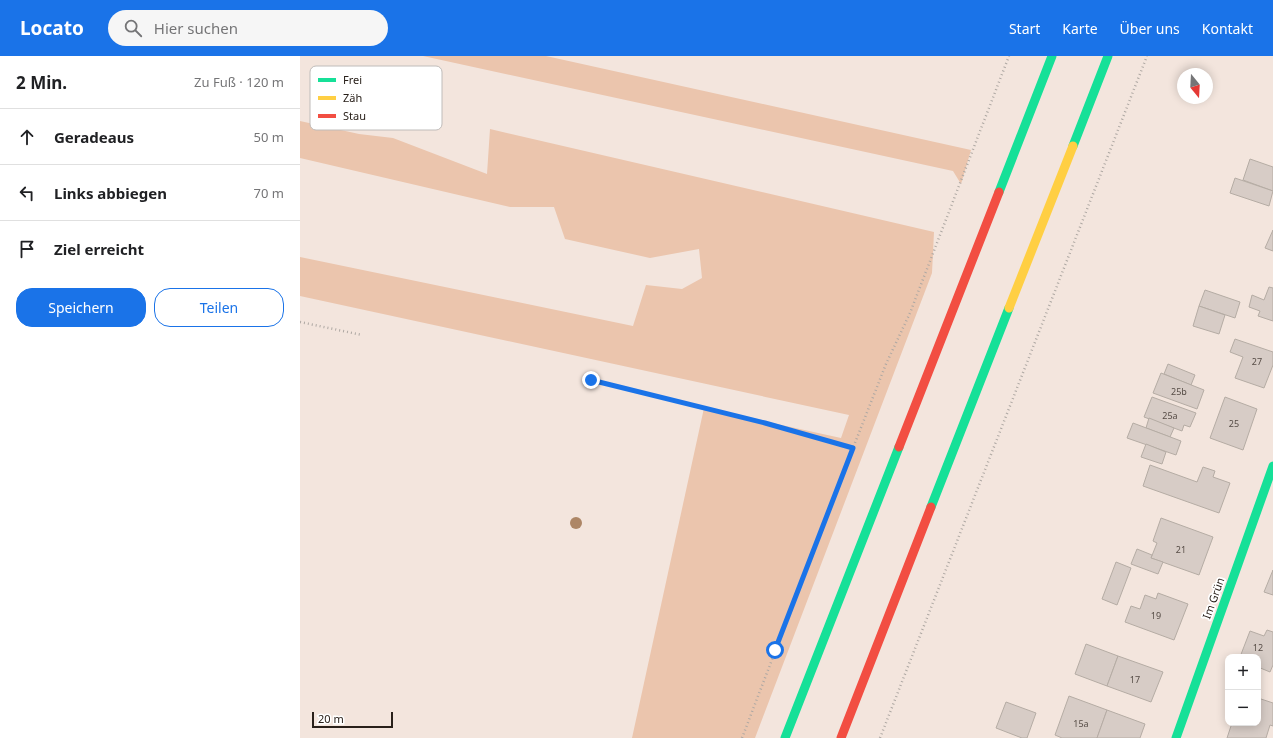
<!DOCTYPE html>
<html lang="de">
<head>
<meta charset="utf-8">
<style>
	body { margin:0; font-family:"Noto Sans",sans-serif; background:#f6f6f6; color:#202124 }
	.controls { position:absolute; right:12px; bottom:12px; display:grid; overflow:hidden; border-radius:8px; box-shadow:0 2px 10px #0003 }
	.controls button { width:36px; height:36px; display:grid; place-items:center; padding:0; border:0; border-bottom:1px solid #e0e0e0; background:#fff; color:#202124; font:20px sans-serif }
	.compass { position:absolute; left:877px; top:12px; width:36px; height:36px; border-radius:50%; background:#fff; box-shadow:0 2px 10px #0003; rotate:162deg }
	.scale { position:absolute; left:12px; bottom:10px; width:81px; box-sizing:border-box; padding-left:4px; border:2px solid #29201a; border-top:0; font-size:11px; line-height:14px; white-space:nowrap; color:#29201a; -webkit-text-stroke:3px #fff; paint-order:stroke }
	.stop { position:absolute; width:12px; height:12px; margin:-9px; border:3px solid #1a73e8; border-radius:50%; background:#fff }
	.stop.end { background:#1a73e8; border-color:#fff; box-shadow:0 1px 4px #0008 }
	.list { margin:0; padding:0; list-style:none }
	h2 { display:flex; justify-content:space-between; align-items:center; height:52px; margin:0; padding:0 16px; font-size:17px }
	h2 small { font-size:13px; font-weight:400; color:#757577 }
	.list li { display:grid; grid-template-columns:26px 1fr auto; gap:12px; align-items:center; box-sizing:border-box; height:56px; padding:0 16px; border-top:1px solid #e0e0e0 }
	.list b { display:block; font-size:15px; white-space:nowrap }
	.list em { font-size:13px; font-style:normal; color:#757577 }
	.actions { display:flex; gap:8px; padding:12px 16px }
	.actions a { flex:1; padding:9px 0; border:1px solid #1a73e8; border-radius:16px; text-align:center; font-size:14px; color:#1a73e8 }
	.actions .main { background:#1a73e8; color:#fff }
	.icon { flex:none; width:22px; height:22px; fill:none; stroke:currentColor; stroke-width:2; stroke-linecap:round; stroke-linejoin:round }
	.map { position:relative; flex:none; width:973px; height:682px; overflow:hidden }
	header { display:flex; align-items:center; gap:24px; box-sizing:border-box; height:56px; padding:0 20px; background:#1a73e8; color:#fff }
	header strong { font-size:19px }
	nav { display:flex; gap:22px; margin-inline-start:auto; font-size:14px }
	.search { width:280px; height:36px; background:#f6f6f6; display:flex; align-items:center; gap:10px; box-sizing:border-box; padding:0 14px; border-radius:22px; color:#757577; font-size:15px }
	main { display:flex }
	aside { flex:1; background:#fff }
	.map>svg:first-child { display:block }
	.green { fill:#ebc5ad }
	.building { fill:#d7ccc6; stroke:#b5aca4 }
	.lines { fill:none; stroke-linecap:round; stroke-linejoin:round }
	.path { stroke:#aea8a3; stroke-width:2.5; stroke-dasharray:1 3; stroke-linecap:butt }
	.fast { stroke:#16e098; stroke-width:9 }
	.slow { stroke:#ffcf43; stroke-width:9 }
	.jam { stroke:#f24e42; stroke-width:9 }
	.tree { fill:#ad8666 }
	.route { stroke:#1a73e8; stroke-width:5 }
	.labels { text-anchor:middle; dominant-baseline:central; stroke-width:3.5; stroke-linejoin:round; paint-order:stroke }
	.number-label { font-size:9px; fill:#564c46 }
	.street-label { font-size:11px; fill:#29201a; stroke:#fff }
	.key { fill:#fff; stroke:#bfbcba; stroke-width:1 }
	.key-label { font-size:11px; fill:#29201a }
</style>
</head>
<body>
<header>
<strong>Locato</strong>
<div class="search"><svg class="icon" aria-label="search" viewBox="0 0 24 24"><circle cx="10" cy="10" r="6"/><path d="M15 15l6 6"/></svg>Hier suchen</div>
<nav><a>Start</a><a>Karte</a><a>Über uns</a><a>Kontakt</a></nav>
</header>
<main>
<aside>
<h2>2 Min.<small>Zu Fuß · 120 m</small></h2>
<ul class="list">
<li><svg class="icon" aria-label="ahead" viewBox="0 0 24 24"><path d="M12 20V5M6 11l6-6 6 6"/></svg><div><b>Geradeaus</b></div><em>50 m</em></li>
<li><svg class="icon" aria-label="left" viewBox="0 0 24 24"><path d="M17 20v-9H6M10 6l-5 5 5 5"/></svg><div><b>Links abbiegen</b></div><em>70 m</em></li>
<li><svg class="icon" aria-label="arrive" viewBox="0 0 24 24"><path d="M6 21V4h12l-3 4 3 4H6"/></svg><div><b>Ziel erreicht</b></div></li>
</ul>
<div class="actions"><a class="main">Speichern</a><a>Teilen</a></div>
</aside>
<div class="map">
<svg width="973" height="682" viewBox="0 0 973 682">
	<rect width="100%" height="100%" fill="#f3e5dd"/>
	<g class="green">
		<polygon points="123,0 246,0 671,94 661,128 653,115"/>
		<polygon points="0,65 59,78 93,82 187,118 190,73 634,176 632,217 455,682 332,682 404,352 541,382 549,359 0,240 0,201 333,270 346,229 382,233 402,222 399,193 350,202 265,183 254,151 210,151 0,102"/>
	</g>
	<g class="building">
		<polygon points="950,103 973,111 973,135 943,124"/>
		<polygon points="935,122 973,135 969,150 930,137"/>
		<polygon points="973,174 973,195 965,192"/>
		<polygon points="969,231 973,232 973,265 958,260 960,255 949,251 952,239 964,244"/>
		<polygon points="905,234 940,246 935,262 899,250"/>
		<polygon points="899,250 925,259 919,278 893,270"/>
		<polygon points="935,283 973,296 973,309 964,332 935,322 943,301 930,296"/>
		<polygon points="868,308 895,319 891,329 864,318"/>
		<polygon points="861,317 904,334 897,353 853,337"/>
		<polygon points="852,341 896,357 890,371 884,369 882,375 844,361"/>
		<polygon points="925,341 957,353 943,394 910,382"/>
		<polygon points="849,362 874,372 870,381 846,372"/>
		<polygon points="833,367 881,385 876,399 827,382"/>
		<polygon points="846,388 866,396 862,408 841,401"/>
		<polygon points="850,409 897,426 903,411 915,415 913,421 930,427 919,457 843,430"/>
		<polygon points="861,462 913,481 899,519 851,502 857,487 853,485"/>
		<polygon points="837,493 852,499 851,502 863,506 858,518 831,508"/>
		<polygon points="816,506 831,512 817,549 802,543"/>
		<polygon points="973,514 973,539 964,536"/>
		<polygon points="858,537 888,548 874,584 825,566 831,550 840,553 845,539 856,543"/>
		<polygon points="967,574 973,576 973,609 970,616 958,611 958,601 940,601 950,575 964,580"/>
		<polygon points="786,588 818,600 807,630 775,618"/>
		<polygon points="818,600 863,616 851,646 807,630"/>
		<polygon points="769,640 807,654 797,682 762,682 755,679"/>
		<polygon points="958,642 973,647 973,670 970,669 966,682 927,682 932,667 958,667"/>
		<polygon points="706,646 736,657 727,682 722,682 696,672"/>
		<polygon points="807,654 845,668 840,682 797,682"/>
	</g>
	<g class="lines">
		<g class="path">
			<polyline points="0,266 62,279"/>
			<polyline points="291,324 465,367 553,392"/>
			<polyline points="442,682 553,392 586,308 610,257 709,0"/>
			<polyline points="580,682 847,0"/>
		</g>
		<g class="fast">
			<polyline points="773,90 808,0"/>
			<polyline points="699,136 752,0"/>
			<polyline points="631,451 709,252"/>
			<polyline points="485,682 599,391"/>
			<polyline points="876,682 973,410"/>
		</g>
		<polyline class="slow" points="709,252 773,90"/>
		<g class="jam">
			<polyline points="599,391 699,136"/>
			<polyline points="541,682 631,451"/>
		</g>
	</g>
	<circle class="tree" cx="276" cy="467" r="6"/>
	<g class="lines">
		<polyline class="route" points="291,324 465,367 553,392 475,594"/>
	</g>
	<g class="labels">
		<g class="number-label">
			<text x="957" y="305">27</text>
			<text x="879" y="335">25b</text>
			<text x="870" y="359">25a</text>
			<text x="934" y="367">25</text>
			<text x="881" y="493">21</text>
			<text x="856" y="559">19</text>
			<text x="958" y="591">12</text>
			<text x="835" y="623">17</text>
			<text x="781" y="667">15a</text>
		</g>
		<g class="street-label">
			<text transform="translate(913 542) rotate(-70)">Im Grün</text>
		</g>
	</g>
	<rect x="10" y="10" width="132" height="64" rx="6" class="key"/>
	<rect x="18" y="22" width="18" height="4" fill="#16e098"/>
	<rect x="18" y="40" width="18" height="4" fill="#ffcf43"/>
	<rect x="18" y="58" width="18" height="4" fill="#f24e42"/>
	<g class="key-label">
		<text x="43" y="28">Frei</text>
		<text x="43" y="46">Zäh</text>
		<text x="43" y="64">Stau</text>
	</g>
</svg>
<div class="controls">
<button>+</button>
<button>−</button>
</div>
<svg class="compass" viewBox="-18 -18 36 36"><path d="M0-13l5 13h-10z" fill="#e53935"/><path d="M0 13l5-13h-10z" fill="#757577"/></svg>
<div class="scale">20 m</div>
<div class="stop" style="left:475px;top:594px"></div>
<div class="stop end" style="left:291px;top:324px"></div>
</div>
</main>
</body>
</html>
